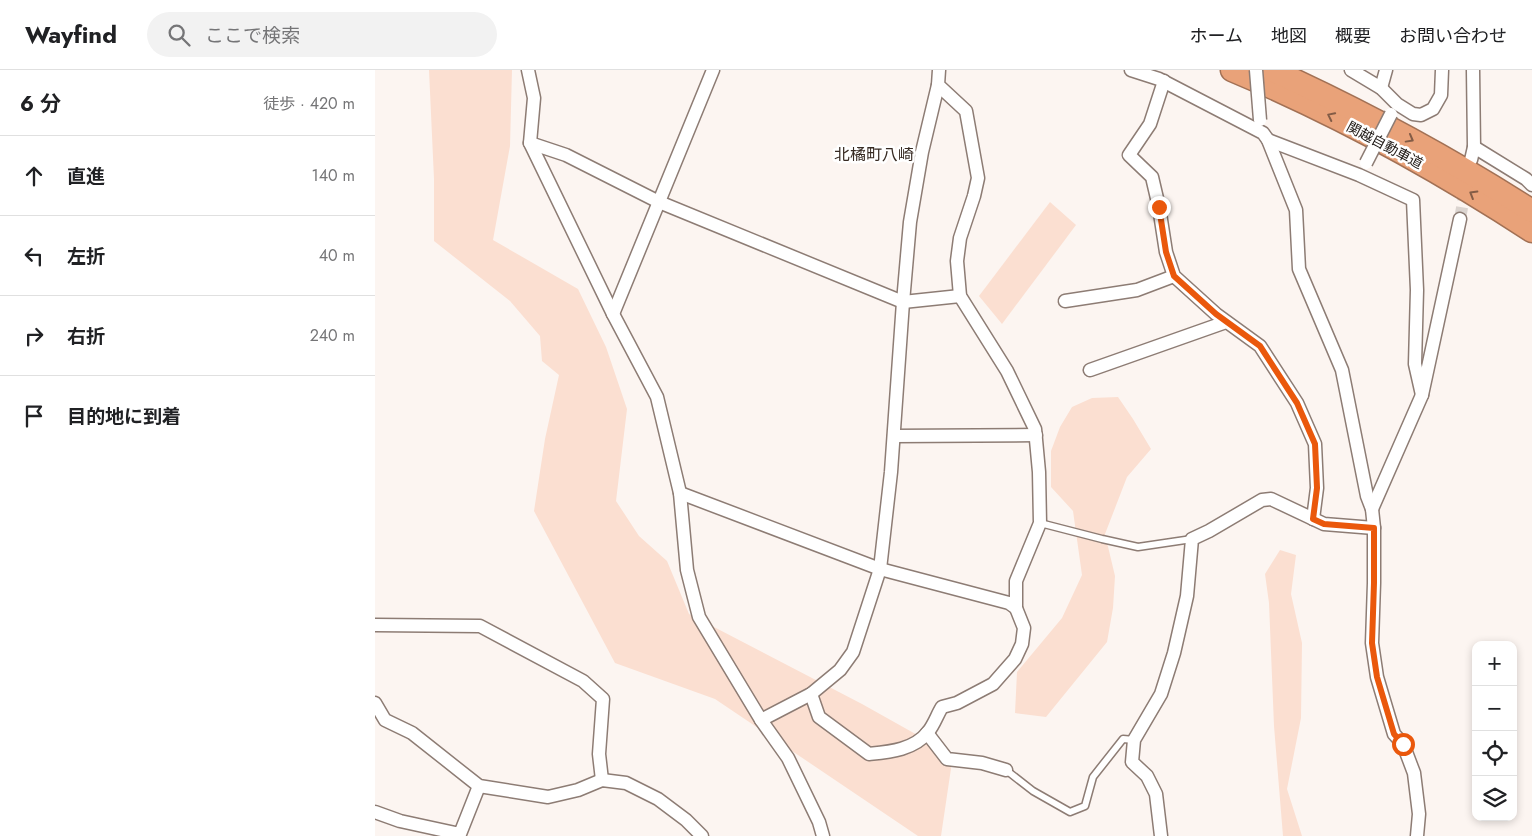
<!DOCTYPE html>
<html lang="ja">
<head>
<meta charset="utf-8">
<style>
	body { margin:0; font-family:Jost,"Noto Sans JP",sans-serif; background:#f2f2f2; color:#202124 }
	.controls { position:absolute; right:15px; bottom:15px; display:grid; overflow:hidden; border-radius:10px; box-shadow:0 2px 8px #0003 }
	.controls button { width:45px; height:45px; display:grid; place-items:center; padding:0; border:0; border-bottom:1px solid #e0e0e0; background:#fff; color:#202124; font:25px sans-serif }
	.stop { position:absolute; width:15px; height:15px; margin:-11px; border:4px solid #ea580c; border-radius:50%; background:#fff }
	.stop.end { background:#ea580c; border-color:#fff; box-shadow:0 1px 5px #0008 }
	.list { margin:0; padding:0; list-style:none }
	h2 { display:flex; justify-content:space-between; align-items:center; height:65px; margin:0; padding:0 20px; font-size:21px }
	h2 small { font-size:16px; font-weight:400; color:#757577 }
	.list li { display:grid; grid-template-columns:32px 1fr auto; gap:15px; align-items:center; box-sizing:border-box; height:80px; padding:0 20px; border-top:1px solid #e0e0e0 }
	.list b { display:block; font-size:19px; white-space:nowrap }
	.list em { font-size:16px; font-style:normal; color:#757577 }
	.icon { flex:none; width:28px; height:28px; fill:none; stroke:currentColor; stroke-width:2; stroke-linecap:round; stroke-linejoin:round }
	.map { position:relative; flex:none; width:1157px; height:766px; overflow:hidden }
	header { display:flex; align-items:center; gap:30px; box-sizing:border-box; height:70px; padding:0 25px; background:#fff; border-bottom:1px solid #e0e0e0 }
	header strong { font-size:24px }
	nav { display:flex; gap:28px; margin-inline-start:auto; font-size:18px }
	.search { width:350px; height:45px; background:#f2f2f2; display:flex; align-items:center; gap:12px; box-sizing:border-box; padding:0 18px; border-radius:28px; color:#757577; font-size:19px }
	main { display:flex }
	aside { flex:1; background:#fff }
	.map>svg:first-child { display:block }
	.green { fill:#fbdfd1 }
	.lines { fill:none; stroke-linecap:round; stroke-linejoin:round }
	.street-tunnel { stroke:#dbd4d0; stroke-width:12; stroke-dasharray:12 6; stroke-linecap:butt }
	.lane-casing { stroke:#8d7c74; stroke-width:9 }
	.street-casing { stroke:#8d7c74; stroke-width:15 }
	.highway-casing { stroke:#a27155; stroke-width:25 }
	.lane { stroke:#fff; stroke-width:6 }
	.street { stroke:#fff; stroke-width:12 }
	.highway { stroke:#e9a279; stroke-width:22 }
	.street-bridge-casing { stroke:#8d7c74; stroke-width:15; stroke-linecap:butt }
	.street-bridge { stroke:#fff; stroke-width:12 }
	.oneway { stroke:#835c46 }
	.route { stroke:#ea580c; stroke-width:6 }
	.labels { text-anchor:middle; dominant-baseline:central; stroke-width:5; stroke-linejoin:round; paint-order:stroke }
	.street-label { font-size:14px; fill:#1d1713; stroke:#fff }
	.quarter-label { font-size:16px; fill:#372a22; stroke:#fff }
</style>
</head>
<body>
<header>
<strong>Wayfind</strong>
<div class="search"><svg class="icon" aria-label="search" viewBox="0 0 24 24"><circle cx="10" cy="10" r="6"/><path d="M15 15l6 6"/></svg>ここで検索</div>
<nav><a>ホーム</a><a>地図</a><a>概要</a><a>お問い合わせ</a></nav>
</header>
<main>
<aside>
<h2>6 分<small>徒歩 · 420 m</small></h2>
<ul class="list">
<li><svg class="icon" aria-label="ahead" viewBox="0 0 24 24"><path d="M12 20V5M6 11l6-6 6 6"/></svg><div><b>直進</b></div><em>140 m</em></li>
<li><svg class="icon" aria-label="left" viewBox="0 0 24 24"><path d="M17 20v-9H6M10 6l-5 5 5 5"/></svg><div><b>左折</b></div><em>40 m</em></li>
<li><svg class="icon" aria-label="right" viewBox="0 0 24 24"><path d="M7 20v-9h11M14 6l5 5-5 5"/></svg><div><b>右折</b></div><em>240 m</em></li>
<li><svg class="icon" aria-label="arrive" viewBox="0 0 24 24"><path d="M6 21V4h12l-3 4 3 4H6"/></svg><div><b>目的地に到着</b></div></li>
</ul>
</aside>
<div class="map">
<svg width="1157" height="766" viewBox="0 0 1157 766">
	<rect width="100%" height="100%" fill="#fcf5f1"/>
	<g class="green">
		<polygon points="54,0 137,0 135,76 118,170 203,219 231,277 252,339 241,431 264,466 292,491 314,544 487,634 578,685 566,766 543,766 340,629 240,593 159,441 170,369 184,305 167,291 165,266 135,231 59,171 59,109"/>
		<polygon points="675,132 701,155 627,254 604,226"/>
		<polygon points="743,327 758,349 776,379 752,407 730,464 740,506 738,538 732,572 671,647 640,643 642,602 687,548 707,505 698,441 676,417 676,381 685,357 697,337 717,328"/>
		<polygon points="905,480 921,485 916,524 927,573 926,648 912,719 927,766 908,766 899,656 894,533 890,504"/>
	</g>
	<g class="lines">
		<polyline class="street-tunnel" points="1085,149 1091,115"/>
		<defs>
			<g id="lane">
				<polyline points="665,453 727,469 763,477 817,469"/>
				<polyline points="631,700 658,721 695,742 710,736 718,707 748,669 759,670"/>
			</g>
			<g id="street">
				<polyline points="153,0 159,28 155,73 238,244 282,327 305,423 312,500 324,547 386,650 413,688 444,752 448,766"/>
				<polyline points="756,0 784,9 888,63 893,70 921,140 924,199 967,300 992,426 997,439 999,458 999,513 997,573 1002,607 1019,664 1028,674 1039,703 1044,744 1042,766"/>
				<polyline points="976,0 1006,18 1022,34 1038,44 1046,45 1058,39 1066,25 1067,0"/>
				<polyline points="789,11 775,54 754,85 777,107 784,137 791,182 799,206 841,244 885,276 922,333 940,374 942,418 938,449"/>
				<polyline points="1006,18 1011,0"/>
				<polyline points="893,70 984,105 1038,130 1042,220 1040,294 1047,325"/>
				<polyline points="155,73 191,85 284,132 528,232 585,226"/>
				<polyline points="1099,77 1151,109 1157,115"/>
				<polyline points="1096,90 1099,77 1098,0"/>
				<polyline points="690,231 762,220 799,206"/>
				<polyline points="238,244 338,0"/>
				<polyline points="715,300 851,252"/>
				<polyline points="519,366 661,365"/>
				<polyline points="305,423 505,499 634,533 641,538"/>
				<polyline points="997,439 1047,325 1085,149"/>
				<polyline points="0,555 105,556 208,611 228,629 224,684 227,710"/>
				<path d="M436,624l8,23 50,37c20,-2 45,-4 59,-22 6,-7 9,-17 14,-25l15,-4 36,-19 22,-25 7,-15 2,-16 -8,-20v-27l24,-58 -1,-51 -4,-43 -28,-58 -47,-75 -3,-35 3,-23 14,-42 4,-18 -12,-67 -28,-26 1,-15"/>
				<polyline points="0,633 10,650 37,663 104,716 173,727 203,720 227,710 251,713 283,729 311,750 327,766"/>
				<polyline points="386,650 436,624 465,600 478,582 505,499 516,402 528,232 535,152 547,82 563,15"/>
				<polyline points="552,663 572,689 607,693 631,700"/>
				<polyline points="0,742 25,751 85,764 104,716"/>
				<polyline points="786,766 781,724 772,706 757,692 759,670 786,624 799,583 812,526 817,469 834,461 887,430 896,429 949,454 999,458"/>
			</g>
			<g id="highway">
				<path d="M857,0c105,44 205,99 300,161"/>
				<path d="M897,0c90,41 177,88 260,141"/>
			</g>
		</defs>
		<use href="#lane" class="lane-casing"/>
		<use href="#street" class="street-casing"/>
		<use href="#highway" class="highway-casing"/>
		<use href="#lane" class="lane"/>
		<use href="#street" class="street"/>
		<use href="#highway" class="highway"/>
		<defs>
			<g id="street-bridge">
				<polyline points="881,0 885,50"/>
				<polyline points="991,93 1016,44"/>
			</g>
		</defs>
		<use href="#street-bridge" class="street-bridge-casing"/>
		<use href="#street-bridge" class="street-bridge"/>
	</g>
	<defs><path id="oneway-chevron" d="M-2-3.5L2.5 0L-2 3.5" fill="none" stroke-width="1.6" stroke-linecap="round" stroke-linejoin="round" transform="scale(1.25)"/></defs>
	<g class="oneway">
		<use href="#oneway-chevron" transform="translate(956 46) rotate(-154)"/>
		<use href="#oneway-chevron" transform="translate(1035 69) rotate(29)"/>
		<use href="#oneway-chevron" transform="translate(1098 124) rotate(-149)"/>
	</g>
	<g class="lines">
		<polyline class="route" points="784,137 791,182 799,206 841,244 885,276 922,333 940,374 942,418 938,449 949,454 999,458 999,513 997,573 1002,607 1019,664 1028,674"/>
	</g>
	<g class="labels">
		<g class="street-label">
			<text transform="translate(1010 75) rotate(28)">関越自動車道</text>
		</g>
		<g class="quarter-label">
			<text x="499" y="84">北橘町八崎</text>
		</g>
	</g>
</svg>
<div class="controls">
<button>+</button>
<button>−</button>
<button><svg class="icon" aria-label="locate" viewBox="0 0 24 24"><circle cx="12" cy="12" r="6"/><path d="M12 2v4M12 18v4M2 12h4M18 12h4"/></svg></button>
<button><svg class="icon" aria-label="layers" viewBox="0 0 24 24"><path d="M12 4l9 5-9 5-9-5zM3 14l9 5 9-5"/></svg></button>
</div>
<div class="stop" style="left:1028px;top:674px"></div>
<div class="stop end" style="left:784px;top:137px"></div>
</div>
</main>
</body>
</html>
